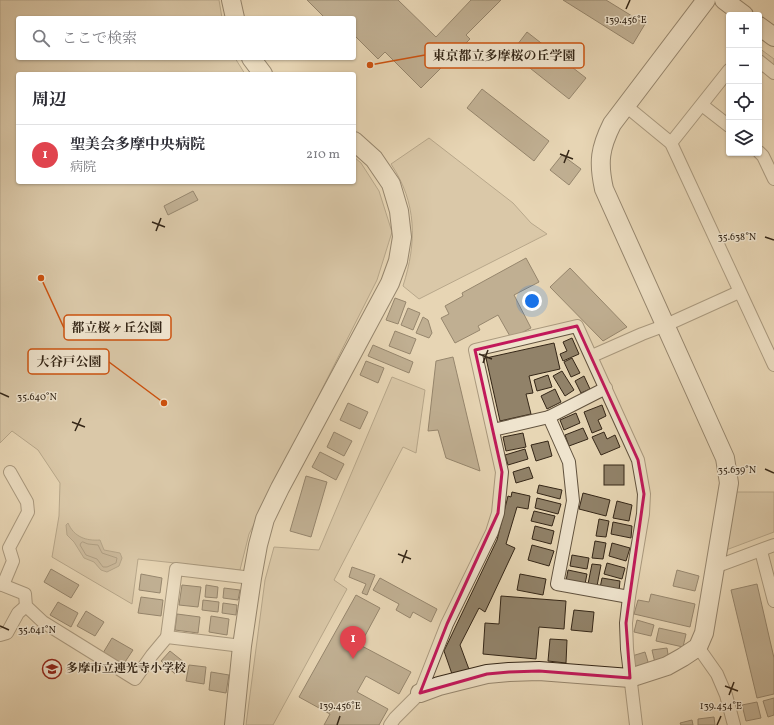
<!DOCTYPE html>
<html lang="ja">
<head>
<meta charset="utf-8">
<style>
	body { margin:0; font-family:Vollkorn,"Noto Serif JP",serif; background:#f7f7f7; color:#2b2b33 }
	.controls { position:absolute; right:12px; top:12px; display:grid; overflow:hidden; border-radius:4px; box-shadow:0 1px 3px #0004 }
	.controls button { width:36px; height:36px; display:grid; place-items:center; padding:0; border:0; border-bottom:1px solid #e1e1e2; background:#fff; color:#2b2b33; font:20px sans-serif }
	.you { position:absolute; left:532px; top:301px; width:14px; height:14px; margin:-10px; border:3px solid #fff; border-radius:50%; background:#1a73e8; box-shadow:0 0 0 6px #1a73e833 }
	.badge { display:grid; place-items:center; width:26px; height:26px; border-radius:50%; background:#0b8043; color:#fff; font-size:13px; font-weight:700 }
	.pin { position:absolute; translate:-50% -33px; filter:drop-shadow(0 1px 2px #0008) }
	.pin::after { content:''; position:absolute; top:21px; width:14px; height:12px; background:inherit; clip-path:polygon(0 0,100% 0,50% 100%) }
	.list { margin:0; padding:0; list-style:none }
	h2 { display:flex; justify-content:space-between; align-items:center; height:52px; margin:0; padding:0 16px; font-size:17px }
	h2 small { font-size:13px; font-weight:400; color:#7c7c81 }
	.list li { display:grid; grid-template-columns:26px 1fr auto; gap:12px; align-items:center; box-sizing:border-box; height:60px; padding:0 16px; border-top:1px solid #e1e1e2 }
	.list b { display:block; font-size:15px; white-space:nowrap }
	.list p { margin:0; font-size:13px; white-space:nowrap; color:#7c7c81 }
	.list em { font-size:13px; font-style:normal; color:#7c7c81 }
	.icon { flex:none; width:22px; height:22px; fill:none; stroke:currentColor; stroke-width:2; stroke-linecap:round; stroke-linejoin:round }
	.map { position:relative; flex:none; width:774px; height:725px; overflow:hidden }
	.search { position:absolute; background:#fff; box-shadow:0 1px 3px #0004; left:16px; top:16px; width:340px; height:44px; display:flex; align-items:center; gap:10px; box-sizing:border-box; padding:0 14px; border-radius:4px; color:#7c7c81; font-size:15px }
	.panel { position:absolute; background:#fff; box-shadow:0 1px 3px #0004; left:16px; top:72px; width:340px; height:112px; border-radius:4px }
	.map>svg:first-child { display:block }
	.green { fill:#c9b899; stroke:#7e6f58 }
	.water { fill:#aa9a7f; stroke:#7b6c55 }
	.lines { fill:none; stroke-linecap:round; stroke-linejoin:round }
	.shore { stroke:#6f604b; stroke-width:1 }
	.building { fill:#918269; stroke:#342617 }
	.street-casing { stroke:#61523e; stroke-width:14 }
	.secondary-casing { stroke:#342617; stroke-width:20 }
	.street { stroke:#efe4ce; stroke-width:12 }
	.secondary { stroke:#efe4ce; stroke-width:18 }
	.marked { fill:none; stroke:#c2185b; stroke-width:3; stroke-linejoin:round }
	.ticks { fill:none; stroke:#342617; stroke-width:1.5 }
	.labels { text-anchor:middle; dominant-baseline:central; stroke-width:3; stroke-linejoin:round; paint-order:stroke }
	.poi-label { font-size:12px; font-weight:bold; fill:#342617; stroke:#efe4ce; text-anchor:start }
	.ticks-label { font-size:10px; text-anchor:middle; fill:#342617; stroke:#efe4ce; stroke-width:3; stroke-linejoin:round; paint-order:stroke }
	.leader { fill:none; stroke:#cd510e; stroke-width:1.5 }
	.callout-dot { fill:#cd510e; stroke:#efe4ce; stroke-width:1.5 }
	.callout { fill:#efe4ce; stroke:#cd510e; stroke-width:1.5 }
	.callout-label { font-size:13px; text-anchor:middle; font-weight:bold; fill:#342617 }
</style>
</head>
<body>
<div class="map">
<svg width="774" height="725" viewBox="0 0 774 725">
	<rect width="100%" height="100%" fill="#e7d6b4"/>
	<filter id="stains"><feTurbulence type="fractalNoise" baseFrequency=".005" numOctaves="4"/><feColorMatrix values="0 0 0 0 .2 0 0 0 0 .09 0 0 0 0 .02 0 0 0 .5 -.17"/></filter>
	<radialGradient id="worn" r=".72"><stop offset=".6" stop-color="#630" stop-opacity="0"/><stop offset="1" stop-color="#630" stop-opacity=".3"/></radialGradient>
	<g class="green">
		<polygon points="0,0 219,0 222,18 18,18 18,58 235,58 245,74 18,74 18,182 354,182 354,157 361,163 379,191 392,232 377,280 249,534 240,570 138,559 132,604 52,557 59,516 60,483 38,450 12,431 0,443"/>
		<polygon points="759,48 774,59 774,65 759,53"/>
		<path d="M429,138l84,65 18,20 16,11 -128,65 -16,-13c14,-44 14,-83 -12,-122z"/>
		<polygon points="392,377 425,390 416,453 403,447 334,580 347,589 273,725 246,725 265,580 274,547 319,550"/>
		<polygon points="736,492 774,492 774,532 726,550"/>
	</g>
	<path class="water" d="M68,523c6,14 18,18 32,17l4,10 16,3 2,5 -3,8 -12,6 -6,-2 -7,-8 -10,-4 -10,-16 -7,-7 -1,-10z"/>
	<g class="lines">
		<polygon class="shore" points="83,542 88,544 98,545 102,553 117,558 116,563 107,567 103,567 97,559 86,555 80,545 81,543"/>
	</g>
	<g class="building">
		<polygon points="307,0 398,0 436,37 471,0 501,0 466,35 470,39 421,88 385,52 378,59 354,35 354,18 325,18"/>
		<polygon points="563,0 606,0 645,24 633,44"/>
		<polygon points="527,32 586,78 569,99 511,53"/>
		<polygon points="482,89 549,141 534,161 467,108"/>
		<polygon points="562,155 581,169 569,185 550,170"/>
		<polygon points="193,191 198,200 168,215 164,206"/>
		<polygon points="526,258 539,282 514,295 531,328 511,338 498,315 478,326 480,330 455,343 441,318 449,314 445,306 463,296 462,293"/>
		<polygon points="570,268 627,327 603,341 550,287"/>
		<polygon points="395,298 406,302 398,324 386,320"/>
		<polygon points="408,308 420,313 413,330 401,325"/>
		<polygon points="423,317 428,320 432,333 429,338 416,333"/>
		<polygon points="395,331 416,339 410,354 389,346"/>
		<polygon points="572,338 579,354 563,361 560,354 567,351 563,342"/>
		<polygon points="554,343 560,369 529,376 533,393 526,394 531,414 500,421 486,358"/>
		<polygon points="373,345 413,362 409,373 368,356"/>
		<polygon points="453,357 480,471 446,458 438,430 428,431 436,361"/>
		<polygon points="572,358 580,373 571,377 564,362"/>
		<polygon points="366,361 384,368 378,383 360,375"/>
		<polygon points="562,371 574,390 565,396 553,376"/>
		<polygon points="548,375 552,387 537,391 534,380"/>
		<polygon points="584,376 590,389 581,393 575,381"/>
		<polygon points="555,389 561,402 547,409 541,396"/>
		<polygon points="348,403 368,412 360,429 340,420"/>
		<polygon points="602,405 606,416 598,420 602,429 592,433 584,412"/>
		<polygon points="576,413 580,423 564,430 560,420"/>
		<polygon points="583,428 588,439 569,446 565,435"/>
		<polygon points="334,432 352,441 344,456 327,447"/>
		<polygon points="604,432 607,439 615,435 620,447 601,455 592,437"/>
		<polygon points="523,433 526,447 506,451 503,437"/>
		<polygon points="548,441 552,456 536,461 531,445"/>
		<polygon points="525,449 528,459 508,465 505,455"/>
		<polygon points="320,452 344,464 336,480 312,467"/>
		<rect x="604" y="465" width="20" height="20"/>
		<polygon points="529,467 533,478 516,483 513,472"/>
		<polygon points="306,476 327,482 311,537 290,531"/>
		<polygon points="539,485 562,490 560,499 537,493"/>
		<polygon points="512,492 530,496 528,509 517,507 506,544 515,548 485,612 479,608 460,645 470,672 453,677 444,651 497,540 508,496 511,497"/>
		<polygon points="583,493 610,500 606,516 579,509"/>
		<polygon points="537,498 561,504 558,514 535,508"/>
		<polygon points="617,501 632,505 629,521 613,518"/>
		<polygon points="534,511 555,516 552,526 531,521"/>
		<polygon points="599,519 609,521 606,537 596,536"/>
		<polygon points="613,522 632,526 631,538 611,534"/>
		<polygon points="535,526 554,531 551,544 532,539"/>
		<polygon points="595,541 606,543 603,559 592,558"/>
		<polygon points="612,543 630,548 626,561 609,556"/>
		<polygon points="532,545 554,551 549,566 528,560"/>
		<polygon points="572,555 589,558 587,569 570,566"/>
		<polygon points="607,563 625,568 622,579 604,574"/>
		<polygon points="592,564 601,565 597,586 588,584"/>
		<polygon points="352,567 375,575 367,595 362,593 366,584 349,577"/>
		<polygon points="51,569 79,585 71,598 44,582"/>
		<polygon points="568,570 587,574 585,584 566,581"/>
		<polygon points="677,570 699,576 695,591 673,586"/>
		<polygon points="141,574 162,578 160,593 139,590"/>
		<polygon points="520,574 546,579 543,595 517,590"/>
		<polygon points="380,578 437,609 431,622 413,612 410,618 396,610 399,604 373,590"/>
		<polygon points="602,578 620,581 619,591 600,588"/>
		<polygon points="757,584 774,658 774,694 757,698 731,590"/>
		<polygon points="182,585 201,587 198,607 179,605"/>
		<polygon points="206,585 218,587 217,598 205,597"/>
		<polygon points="224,588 240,590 238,600 223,598"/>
		<polygon points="651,594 695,604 690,627 634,614 638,600 649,602"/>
		<polygon points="356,595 380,608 360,645 411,672 399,694 366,676 357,692 388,709 379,725 324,725 330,714 299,697"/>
		<polygon points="501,596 566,601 564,629 539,627 536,659 483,654 485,623 499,624"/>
		<polygon points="141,597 163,600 161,616 138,613"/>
		<polygon points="203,600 219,602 218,612 202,610"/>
		<polygon points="58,602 78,613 71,627 50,615"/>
		<polygon points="223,603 237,605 236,615 222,613"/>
		<polygon points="574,610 594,612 592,632 571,630"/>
		<polygon points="86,611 104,622 95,636 77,626"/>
		<polygon points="177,614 200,617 198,633 175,630"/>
		<polygon points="211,616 229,619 227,635 209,632"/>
		<polygon points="637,620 654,625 651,636 634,632"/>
		<polygon points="659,628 686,634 683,647 656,641"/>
		<polygon points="112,638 133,650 123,665 103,653"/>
		<polygon points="550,639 567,640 566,663 548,661"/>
		<polygon points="667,648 669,661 655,663 652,650"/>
		<polygon points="170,651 185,663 175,674 161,661"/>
		<polygon points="645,652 649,665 636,669 632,656"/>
		<polygon points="189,665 206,667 204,684 186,681"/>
		<polygon points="211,672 229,675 226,693 209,690"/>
		<polygon points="774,698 774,715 768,717 763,701"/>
		<polygon points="757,702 761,718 746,721 742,705"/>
		<polygon points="714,717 715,725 698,725 698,719"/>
		<polygon points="692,720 693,725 681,725 680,723"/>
	</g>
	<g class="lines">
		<defs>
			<g id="street">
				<polyline points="759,61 774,73"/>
				<polyline points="702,105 729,126"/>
				<polyline points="626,106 671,143 774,365"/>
				<polyline points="671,143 729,70"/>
				<polyline points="759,152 763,156 774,179"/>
				<polyline points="592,356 642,334 666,325 739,292"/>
				<polyline points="549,417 569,462 573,501 557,584 629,597"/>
				<polyline points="493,430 549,417 606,388"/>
				<polyline points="761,551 774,601"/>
				<polyline points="715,567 774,545"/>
				<polyline points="0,584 25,594 26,606 43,622 135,679 152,655 167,637 242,646"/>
				<polyline points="3,585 13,561 9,548 28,512 27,502 10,472"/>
				<polyline points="0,635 7,633 18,613 26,606"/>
				<polyline points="167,637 176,569 252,578"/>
				<polyline points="698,647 717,674 726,695 734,725"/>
				<polyline points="390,725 395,718 420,693 447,624 492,532 498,513 502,472 475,350 577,326 638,460 644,494 643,514 629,597 626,623 627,649 636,725"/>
			</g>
			<g id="secondary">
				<polyline points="231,0 235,18"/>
				<polyline points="724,0 744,15"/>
				<polyline points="759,26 774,37"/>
				<polyline points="251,58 263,74"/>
				<path d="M420,693l19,-7 48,-12 22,-2 30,-1 91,7 37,-12 16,-9 15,-10 6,-14 25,-150 -4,-25 -121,-269c-6,-27 -4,-41 8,-65l94,-124"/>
				<polyline points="234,725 242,646 252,578 258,545 265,519 280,488 390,283 398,261 402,237 399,211 391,184 374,159 354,141"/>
			</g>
		</defs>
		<use href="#street" class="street-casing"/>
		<use href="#secondary" class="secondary-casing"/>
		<use href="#street" class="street"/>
		<use href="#secondary" class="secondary"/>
	</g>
	<path d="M0 0H774V725H0ZM577,326l61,134 6,34 -18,129 4,55 -91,-7 -30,1 -22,2 -67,19 27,-69 51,-111 4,-41 -27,-122z" fill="#e7d6b4" fill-opacity=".55" fill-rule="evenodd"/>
	<path class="marked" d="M577,326l61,134 6,34 -18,129 4,55 -91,-7 -30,1 -22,2 -67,19 27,-69 51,-111 4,-41 -27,-122z"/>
	<path class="ticks" d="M626,9l4,-9M560,154l13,5M564,163l5,-13M152,222l13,5M156,231l5,-13M765,237l9,3M479,354l13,5M483,363l5,-13M0,393l9,4M72,422l13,5M75,431l6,-13M765,469l9,4M398,554l13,5M402,563l5,-13M0,626l9,4M725,686l13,5M729,695l5,-13M337,725l3,-9M717,725l4,-9"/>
	<defs>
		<symbol id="school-ring" viewBox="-11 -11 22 22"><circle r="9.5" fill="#efe4ce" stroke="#8f2418" stroke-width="1.5"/><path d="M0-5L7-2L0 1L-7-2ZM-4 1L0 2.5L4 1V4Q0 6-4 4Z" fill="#8f2418"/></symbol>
	</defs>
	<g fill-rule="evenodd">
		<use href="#school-ring" x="41" y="658" width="22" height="22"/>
	</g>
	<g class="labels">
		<g class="poi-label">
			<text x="66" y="669">多摩市立連光寺小学校</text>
		</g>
	</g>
	<g class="ticks-label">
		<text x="626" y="23">139.456°E</text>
		<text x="737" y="240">35.638°N</text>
		<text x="37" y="400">35.640°N</text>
		<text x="737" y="473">35.639°N</text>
		<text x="37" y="633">35.641°N</text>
		<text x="340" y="709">139.456°E</text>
		<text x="721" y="709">139.454°E</text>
	</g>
	<path class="leader" d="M370 65L425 55M41 278L64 328M164 403L109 362"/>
	<g class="callout-dot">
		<circle cx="370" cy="65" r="4"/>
		<circle cx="41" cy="278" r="4"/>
		<circle cx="164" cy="403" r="4"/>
	</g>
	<g class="callout">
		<rect x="425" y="43" width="159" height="25" rx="4"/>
		<rect x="64" y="315" width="107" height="25" rx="4"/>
		<rect x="28" y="349" width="81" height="25" rx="4"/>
	</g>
	<g class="callout-label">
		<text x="504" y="60">東京都立多摩桜の丘学園</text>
		<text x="117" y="332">都立桜ヶ丘公園</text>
		<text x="69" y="366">大谷戸公園</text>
	</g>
	<rect width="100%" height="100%" filter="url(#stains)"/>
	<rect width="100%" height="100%" fill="url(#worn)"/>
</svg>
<div class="controls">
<button>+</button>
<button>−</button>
<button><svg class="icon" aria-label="locate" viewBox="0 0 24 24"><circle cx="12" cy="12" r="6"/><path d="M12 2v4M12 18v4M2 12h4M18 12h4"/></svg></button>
<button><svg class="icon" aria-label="layers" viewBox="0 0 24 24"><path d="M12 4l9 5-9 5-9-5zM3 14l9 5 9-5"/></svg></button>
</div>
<div class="you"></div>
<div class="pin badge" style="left:353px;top:659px;background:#e0444e">1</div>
<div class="search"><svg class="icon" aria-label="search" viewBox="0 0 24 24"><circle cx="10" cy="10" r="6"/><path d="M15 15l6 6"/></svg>ここで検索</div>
<section class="panel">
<h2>周辺<small></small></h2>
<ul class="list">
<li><span class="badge" style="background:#e0444e">1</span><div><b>聖美会多摩中央病院</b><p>病院</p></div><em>210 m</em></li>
</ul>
</section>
</div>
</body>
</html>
